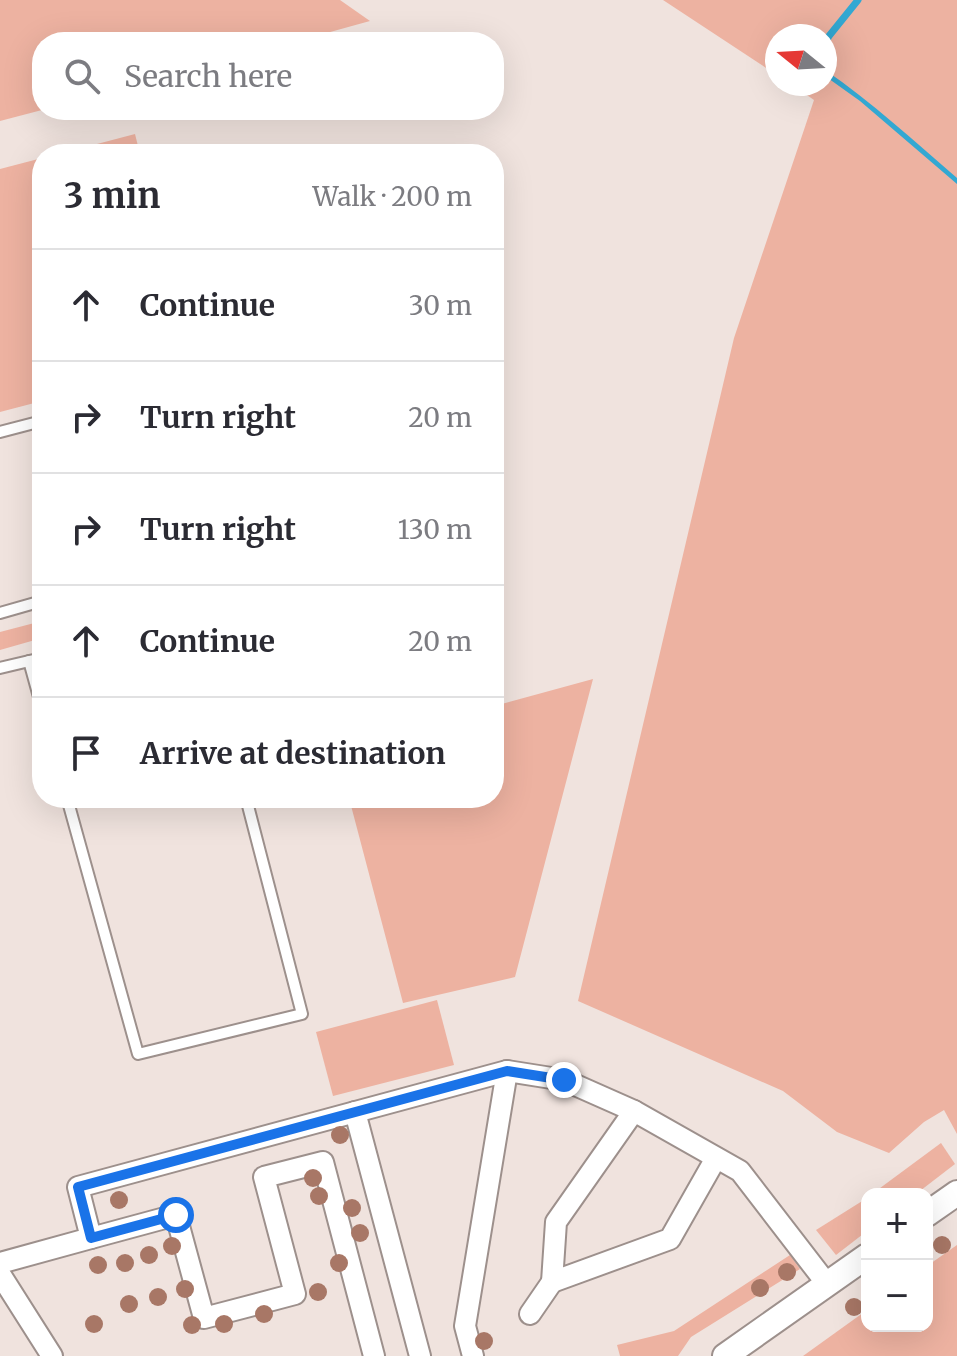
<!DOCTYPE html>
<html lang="en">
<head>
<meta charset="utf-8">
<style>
	body { margin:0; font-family:Merriweather,serif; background:#f7f7f7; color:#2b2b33 }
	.controls { position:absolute; right:24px; bottom:24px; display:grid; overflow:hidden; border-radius:16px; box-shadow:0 8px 32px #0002 }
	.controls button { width:72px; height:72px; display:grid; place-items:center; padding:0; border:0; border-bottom:2px solid #e1e1e2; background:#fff; color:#2b2b33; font:40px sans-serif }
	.compass { position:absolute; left:765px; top:24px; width:72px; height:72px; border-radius:50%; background:#fff; box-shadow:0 8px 32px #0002; rotate:288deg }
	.stop { position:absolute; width:24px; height:24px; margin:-18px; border:6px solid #1a73e8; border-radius:50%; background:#fff }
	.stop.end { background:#1a73e8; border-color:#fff; box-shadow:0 2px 8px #0008 }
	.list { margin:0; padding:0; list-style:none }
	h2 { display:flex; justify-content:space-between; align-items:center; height:104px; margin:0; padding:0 32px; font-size:34px }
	h2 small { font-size:26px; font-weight:400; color:#7c7c81 }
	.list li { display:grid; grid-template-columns:52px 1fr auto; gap:24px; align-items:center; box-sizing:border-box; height:112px; padding:0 32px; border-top:2px solid #e1e1e2 }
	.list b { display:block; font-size:30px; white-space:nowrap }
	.list em { font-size:26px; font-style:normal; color:#7c7c81 }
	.icon { flex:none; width:44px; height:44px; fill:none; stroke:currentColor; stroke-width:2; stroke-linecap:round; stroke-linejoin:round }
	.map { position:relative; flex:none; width:957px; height:1356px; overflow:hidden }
	.search { position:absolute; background:#fff; box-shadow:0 8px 32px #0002; left:32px; top:32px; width:472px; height:88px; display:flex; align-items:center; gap:20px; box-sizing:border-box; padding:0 28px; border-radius:32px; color:#7c7c81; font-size:30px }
	.panel { position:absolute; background:#fff; box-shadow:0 8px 32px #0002; left:32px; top:144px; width:472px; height:664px; border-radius:32px }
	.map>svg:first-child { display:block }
	.green { fill:#edb2a1 }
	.water { fill:#33a8d2 }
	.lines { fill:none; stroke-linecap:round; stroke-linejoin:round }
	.stream { stroke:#33a8d2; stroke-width:7 }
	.service-casing { stroke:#9d908c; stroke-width:14 }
	.minor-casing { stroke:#9d908c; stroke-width:24 }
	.tertiary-casing { stroke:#9d908c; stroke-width:28 }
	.service { stroke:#fff; stroke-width:10 }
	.minor { stroke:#fff; stroke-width:20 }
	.tertiary { stroke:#fff; stroke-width:24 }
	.tree { fill:#a87766 }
	.route { stroke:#1a73e8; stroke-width:10 }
</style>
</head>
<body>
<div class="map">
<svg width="957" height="1356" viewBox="0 0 957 1356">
	<rect width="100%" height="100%" fill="#f0e3de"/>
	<g class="green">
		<polygon points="0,0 340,0 370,21 294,42 42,42 42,110 0,121"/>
		<polygon points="663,0 957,0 957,1134 944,1110 924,1122 889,1153 837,1132 783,1091 578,1001 734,338 814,100 791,84 825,84 825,36 777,36 777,75"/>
		<polygon points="135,134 140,154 59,154"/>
		<polygon points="42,158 42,401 0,412 0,169"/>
		<polygon points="42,621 42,638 0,650 0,632"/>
		<polygon points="593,679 515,977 403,1003 349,798 494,798 494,706"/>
		<polygon points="437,1000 454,1065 333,1096 316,1032"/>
		<polygon points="941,1143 955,1164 916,1194 872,1194"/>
		<polygon points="867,1198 867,1231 836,1255 816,1230"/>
		<polygon points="957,1245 957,1356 803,1356 867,1310 867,1326 927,1326 927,1266"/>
		<polygon points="790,1255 800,1269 691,1337 678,1356 620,1356 617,1345 674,1331"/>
	</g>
	<path class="water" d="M825,70c47,32 89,71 132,108v6l-97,-83 -35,-25z"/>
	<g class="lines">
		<polyline class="stream" points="825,44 829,36 858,0"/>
		<defs>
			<g id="service">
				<polyline points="0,432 42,421"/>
				<polyline points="0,613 42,601"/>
				<polyline points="29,661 42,708"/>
				<polyline points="0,668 42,658"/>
				<polyline points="67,798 138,1054 302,1014 246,798"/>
			</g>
			<g id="minor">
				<polyline points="634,1111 556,1222 552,1282 670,1239 716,1158"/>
				<polyline points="355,1112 420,1356"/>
				<polyline points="91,1238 176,1215 204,1318 295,1294 264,1177 323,1162 374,1356"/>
				<polyline points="0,1263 91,1238 78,1187 507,1071 564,1080 634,1111 740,1171 827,1284"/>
				<polyline points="0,1274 52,1356"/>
				<polyline points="530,1314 552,1282"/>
				<polyline points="473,1356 465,1326 507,1071"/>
			</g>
			<g id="tertiary">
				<polyline points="927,1214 957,1193"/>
				<polyline points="725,1356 867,1256"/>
			</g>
		</defs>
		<use href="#service" class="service-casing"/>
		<use href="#minor" class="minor-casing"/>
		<use href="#tertiary" class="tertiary-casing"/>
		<use href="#service" class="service"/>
		<use href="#minor" class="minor"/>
		<use href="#tertiary" class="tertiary"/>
	</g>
	<g class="tree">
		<circle cx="340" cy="1135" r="9"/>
		<circle cx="313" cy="1178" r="9"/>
		<circle cx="319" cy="1196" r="9"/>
		<circle cx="119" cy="1200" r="9"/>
		<circle cx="352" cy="1208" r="9"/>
		<circle cx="360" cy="1233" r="9"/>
		<circle cx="942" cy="1245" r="9"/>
		<circle cx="172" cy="1246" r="9"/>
		<circle cx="149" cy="1255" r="9"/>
		<circle cx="125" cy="1263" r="9"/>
		<circle cx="339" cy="1263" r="9"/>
		<circle cx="98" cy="1265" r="9"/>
		<circle cx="787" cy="1272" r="9"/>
		<circle cx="760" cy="1288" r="9"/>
		<circle cx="185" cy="1289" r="9"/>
		<circle cx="318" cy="1292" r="9"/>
		<circle cx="158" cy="1297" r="9"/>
		<circle cx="129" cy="1304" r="9"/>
		<circle cx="854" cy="1307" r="9"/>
		<circle cx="264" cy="1314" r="9"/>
		<circle cx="94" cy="1324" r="9"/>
		<circle cx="224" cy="1324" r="9"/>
		<circle cx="192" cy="1325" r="9"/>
		<circle cx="484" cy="1341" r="9"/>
	</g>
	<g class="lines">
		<polyline class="route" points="176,1215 91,1238 78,1187 507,1071 564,1080"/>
	</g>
</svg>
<div class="controls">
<button>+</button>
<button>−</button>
</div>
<svg class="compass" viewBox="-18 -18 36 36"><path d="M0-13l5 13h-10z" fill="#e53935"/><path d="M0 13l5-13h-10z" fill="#7c7c81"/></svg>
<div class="stop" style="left:176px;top:1215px"></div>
<div class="stop end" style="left:564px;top:1080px"></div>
<div class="search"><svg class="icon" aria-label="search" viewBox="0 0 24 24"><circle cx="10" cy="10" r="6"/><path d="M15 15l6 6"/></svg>Search here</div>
<section class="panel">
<h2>3 min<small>Walk · 200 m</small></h2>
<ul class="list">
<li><svg class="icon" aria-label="ahead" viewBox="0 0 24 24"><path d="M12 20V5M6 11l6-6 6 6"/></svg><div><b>Continue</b></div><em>30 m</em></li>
<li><svg class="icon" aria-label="right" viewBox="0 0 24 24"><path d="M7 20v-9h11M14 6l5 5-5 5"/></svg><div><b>Turn right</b></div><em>20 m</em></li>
<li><svg class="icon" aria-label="right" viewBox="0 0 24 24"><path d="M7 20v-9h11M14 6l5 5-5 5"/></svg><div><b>Turn right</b></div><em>130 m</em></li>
<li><svg class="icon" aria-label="ahead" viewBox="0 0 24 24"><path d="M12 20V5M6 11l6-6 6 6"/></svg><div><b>Continue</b></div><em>20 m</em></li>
<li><svg class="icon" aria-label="arrive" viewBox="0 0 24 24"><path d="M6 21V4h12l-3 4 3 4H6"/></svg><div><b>Arrive at destination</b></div></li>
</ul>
</section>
</div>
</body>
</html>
